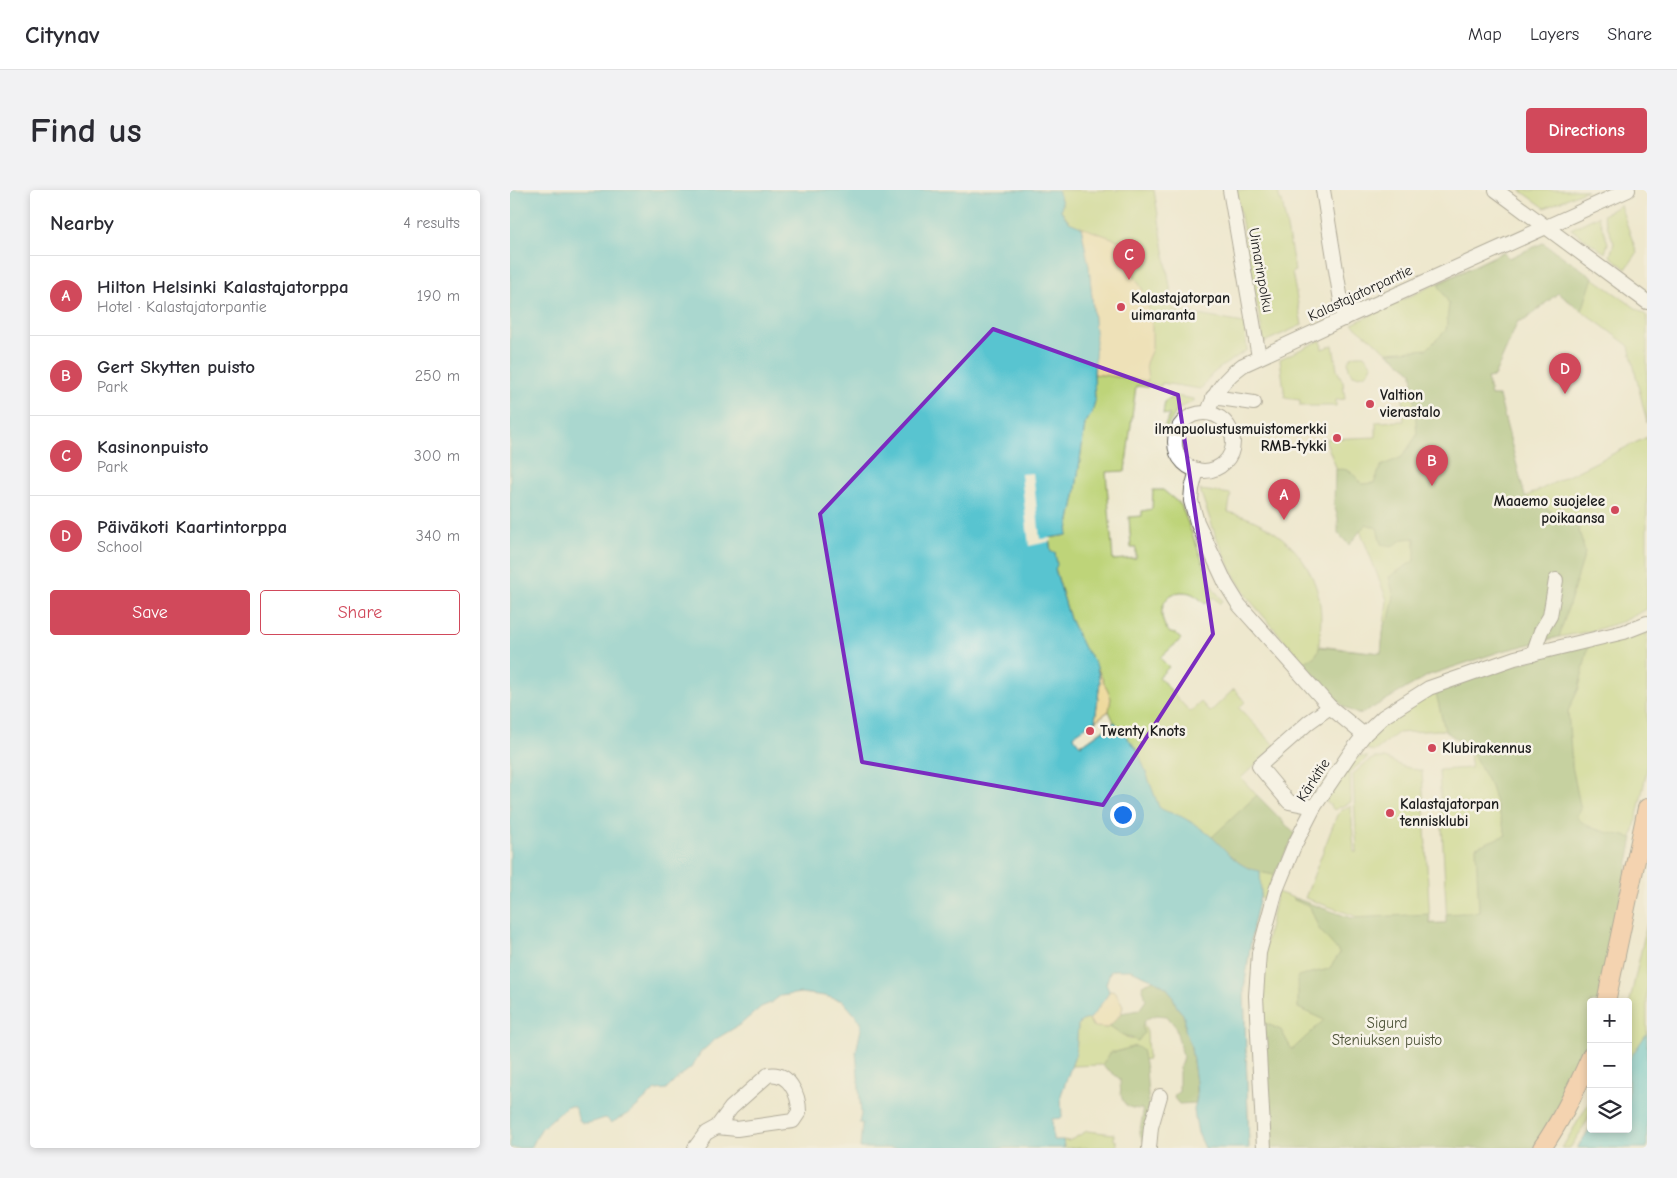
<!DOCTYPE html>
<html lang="en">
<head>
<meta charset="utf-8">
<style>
	body { margin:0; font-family:"Comic Neue",sans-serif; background:#f2f2f3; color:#2b2b33 }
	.controls { position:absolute; right:15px; bottom:15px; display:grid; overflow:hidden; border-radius:5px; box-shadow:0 2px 8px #0003 }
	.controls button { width:45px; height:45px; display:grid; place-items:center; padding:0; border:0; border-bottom:1px solid #e1e1e2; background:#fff; color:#2b2b33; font:25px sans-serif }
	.you { position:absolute; left:612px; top:624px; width:18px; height:18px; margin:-12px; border:4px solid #fff; border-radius:50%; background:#1a73e8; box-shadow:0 0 0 8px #1a73e833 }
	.badge { display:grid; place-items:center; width:32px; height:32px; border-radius:50%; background:#d1495b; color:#fff; font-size:16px; font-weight:700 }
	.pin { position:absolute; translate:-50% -41px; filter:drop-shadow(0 1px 2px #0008) }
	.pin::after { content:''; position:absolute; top:26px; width:18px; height:15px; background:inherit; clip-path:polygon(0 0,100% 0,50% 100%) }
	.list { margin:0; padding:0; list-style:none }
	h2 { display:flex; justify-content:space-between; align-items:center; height:65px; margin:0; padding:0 20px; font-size:21px }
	h2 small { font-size:16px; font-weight:400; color:#7c7c81 }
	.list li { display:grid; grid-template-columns:32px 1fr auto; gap:15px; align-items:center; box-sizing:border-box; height:80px; padding:0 20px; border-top:1px solid #e1e1e2 }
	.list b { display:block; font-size:19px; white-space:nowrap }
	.list p { margin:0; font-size:16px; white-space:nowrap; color:#7c7c81 }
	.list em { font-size:16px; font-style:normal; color:#7c7c81 }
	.actions { display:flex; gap:10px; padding:15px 20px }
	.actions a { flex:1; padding:11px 0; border:1px solid #d1495b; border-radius:5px; text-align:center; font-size:18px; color:#d1495b }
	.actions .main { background:#d1495b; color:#fff }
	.icon { flex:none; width:28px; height:28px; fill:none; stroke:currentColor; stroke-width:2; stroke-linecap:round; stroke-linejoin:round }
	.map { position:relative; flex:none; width:1137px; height:958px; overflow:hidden; border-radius:5px }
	header { display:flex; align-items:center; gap:30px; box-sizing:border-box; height:70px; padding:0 25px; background:#fff; border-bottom:1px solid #e1e1e2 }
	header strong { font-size:24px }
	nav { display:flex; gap:28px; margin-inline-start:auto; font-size:18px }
	.intro { display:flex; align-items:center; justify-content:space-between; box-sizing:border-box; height:120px; padding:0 30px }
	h1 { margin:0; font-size:35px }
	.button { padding:12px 22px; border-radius:5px; background:#d1495b; color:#fff; font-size:18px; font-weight:700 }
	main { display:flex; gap:30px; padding:0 30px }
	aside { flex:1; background:#fff; border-radius:5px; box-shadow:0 2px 8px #0003 }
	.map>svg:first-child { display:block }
	.green { fill:#bed479; stroke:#6d784a }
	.forest { fill:#96b669; stroke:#596942 }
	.sand { fill:#eeda9e; stroke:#857b5d }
	.water { fill:#58c4d0; stroke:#3a7076 }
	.pier { fill:#eee8ce }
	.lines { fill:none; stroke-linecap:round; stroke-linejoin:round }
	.minor-casing { stroke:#66635a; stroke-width:16 }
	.major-casing { stroke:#66635a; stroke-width:20 }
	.minor { stroke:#fff; stroke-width:14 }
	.major { stroke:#fabb8c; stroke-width:18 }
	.marked { fill:none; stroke:#7b2cbf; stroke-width:4; stroke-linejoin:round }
	.poi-dot { fill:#d1495b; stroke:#f7f3e8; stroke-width:2 }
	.labels { text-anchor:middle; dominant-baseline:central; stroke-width:5; stroke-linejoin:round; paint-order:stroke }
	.street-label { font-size:15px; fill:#1c1c1c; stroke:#f7f3e8 }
	.poi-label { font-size:15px; font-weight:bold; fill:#1c1c1c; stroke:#f7f3e8; text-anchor:start }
	.park-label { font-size:15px; fill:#4d5338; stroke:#f7f3e8 }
</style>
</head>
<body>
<header>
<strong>Citynav</strong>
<nav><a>Map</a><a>Layers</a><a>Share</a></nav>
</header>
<div class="intro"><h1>Find us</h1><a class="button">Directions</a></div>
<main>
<aside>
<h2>Nearby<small>4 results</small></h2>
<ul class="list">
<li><span class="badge">A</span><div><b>Hilton Helsinki Kalastajatorppa</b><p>Hotel · Kalastajatorpantie</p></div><em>190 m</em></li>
<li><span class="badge">B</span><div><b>Gert Skytten puisto</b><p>Park</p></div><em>250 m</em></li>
<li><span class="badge">C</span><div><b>Kasinonpuisto</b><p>Park</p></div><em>300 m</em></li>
<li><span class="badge">D</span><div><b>Päiväkoti Kaartintorppa</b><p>School</p></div><em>340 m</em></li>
</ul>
<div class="actions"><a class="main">Save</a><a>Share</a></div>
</aside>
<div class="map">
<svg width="1137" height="958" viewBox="0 0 1137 958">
	<rect width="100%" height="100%" fill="#f7f3e8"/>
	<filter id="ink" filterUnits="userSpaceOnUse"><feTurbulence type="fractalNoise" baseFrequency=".02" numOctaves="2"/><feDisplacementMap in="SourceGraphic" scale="10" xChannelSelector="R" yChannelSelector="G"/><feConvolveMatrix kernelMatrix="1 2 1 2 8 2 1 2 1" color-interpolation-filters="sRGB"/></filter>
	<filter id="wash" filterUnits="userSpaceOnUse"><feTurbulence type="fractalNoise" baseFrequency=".0096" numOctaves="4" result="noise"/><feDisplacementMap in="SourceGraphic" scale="20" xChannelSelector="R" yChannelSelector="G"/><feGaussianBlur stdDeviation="1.12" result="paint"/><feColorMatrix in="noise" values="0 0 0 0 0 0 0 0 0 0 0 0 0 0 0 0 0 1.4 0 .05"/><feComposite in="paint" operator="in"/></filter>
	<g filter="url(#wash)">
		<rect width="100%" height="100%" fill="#eee8ce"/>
		<g class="green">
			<path d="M548,0h96l20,121 70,12 3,27 -26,17 -10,8 -10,14 -39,-6 -1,3 -13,-2v3l-12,-1 -11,85 -19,1 7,88 23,-2v-10h-5l-2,-31 13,-1v-5l10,-2 1,-19h10l18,15 32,83 10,13 -3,3 -6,-7 -9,7c-4,-4 -9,-9 -15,-11 -26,-7 -37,22 -20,40l6,1 5,5 -21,19 9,9 -10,10 31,35 11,-10 9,10 24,-23 11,13 -6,6 36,38 -34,32 34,37 20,19 -19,34 -10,31 -2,1 -4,-3 -7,29 -9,63 5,159 -139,-344 -29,-61 1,2 32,-23 -5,-11 -14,10 2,-27 -5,-36 -8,-9 -14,-30 -15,-51v-16h-4l-2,-14 18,-3 8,-39 10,-72 7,-11 3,-12 -1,-27 2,-33 -7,-75 -20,-44 -8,-11 1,-8z"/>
			<polygon points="726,0 768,0 770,11 772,11 785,81 782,82 792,135 754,152"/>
			<polygon points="1010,0 1077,0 1035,18"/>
			<polygon points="1110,15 1127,63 1116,79 1100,66 1104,53 1093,25"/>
			<polygon points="1088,26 1098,53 1095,63 1061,39"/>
			<path d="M1033,53l104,73v107l-18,-77 -71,-53 -33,27 -7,1 -24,56 -7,1 4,18h8l26,101 122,-60v172l-23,12 -32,10 -33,6 -57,14 -73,24 -62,36 -9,3 -14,-7 -41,-45 -56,-65 -13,-22 -19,-41 -15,-44 31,4 -3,18c46,10 85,44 92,92 2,15 0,28 -1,42l62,7 6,-53 -62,-161 51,-2v-15l28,-1 -1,-26 11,-2 -2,-21 -60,-48 151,-72 6,6z"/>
			<polygon points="811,150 812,159 823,155 827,180 833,192 835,209 826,210 826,216 790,216 790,210 775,208 770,169"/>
			<path d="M846,165h8l8,10c-3,10 -10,12 -19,10l-4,-6 -1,-8 3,-4z"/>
			<polygon points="666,206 684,209 684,211 668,219 656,239 653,239 660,225 653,224 655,211"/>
			<polygon points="1137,437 1137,580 1124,640 1081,812 1081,842 1023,958 754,901 751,797 753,767 767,702 840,728 848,727 795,708 827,625 832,620 841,616 844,662 847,662 843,584 857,572 864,568 875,568 892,576 912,581 920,733 937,733 929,580 961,578 960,558 935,541 928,540 888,543 865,561 858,560 854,555 871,534 915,504"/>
			<polygon points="848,566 858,567 840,582 841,612 824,620 814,608"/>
			<polygon points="1137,734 1137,906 1118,918 1118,820"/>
			<path d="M579,829l3,7 15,2 3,-2 21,14 12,-17 4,9 1,27 -5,1 -1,-11c-16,-1 -32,1 -40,16l-31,1 5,-13 2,-28 4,-4z"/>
			<path d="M1081,909c0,22 -10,31 -21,49h-8z"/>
			<polygon points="577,941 604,944 604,950 607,951 607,958 554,958 553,950 559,951"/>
		</g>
		<g class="forest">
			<path d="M1033,53l50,34 -11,34 -24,-18 -33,27 -7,1 -24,56 -7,1 4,18h8l26,101 53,29 7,27 -26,84 -57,14 -73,24 -62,36 -9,3 -14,-7 -41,-45c8,-3 15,-6 16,-15l62,6 3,-29 5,-5 5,-22 -5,-20 26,-17v-22l-12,1 -10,7 -12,-2 -4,-16 -11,-4 -17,21 -11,-12v-15l-4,-13 1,-35c15,-3 17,3 27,14l12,-1 7,-17 21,-9 15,-22 -5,-63 -24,-20 39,-3 19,-19 3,-26 -11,-20 65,-32 6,6z"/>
			<path d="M1079,453l-10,45 -11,23 4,55 9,44 -5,6c13,16 38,17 57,22l-34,164h-8c0,10 1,21 -1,31 -8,42 -35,79 -57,115h-266l-4,-126 18,8 11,20 32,-30 -26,-12v-32l31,-7 11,-16 -21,-24 -9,-22 -16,-7v-2l57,20 78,-4 1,10 16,-1v-9l33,-2 -3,-65 30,-12 -15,-48 -21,-39 -25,-17 -10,-42z"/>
			<polygon points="747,605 785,644 764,685 739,680 720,666 702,647"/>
			<polygon points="644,790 657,798 663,807 667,817 673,824 675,831 675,839 681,857 686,892 686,913 669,914 664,908 665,904 669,902 669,882 673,866 665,836 657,826 646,825 636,829 632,836 634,843 628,851 611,844 600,836 611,823 629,820 636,810 632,795"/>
			<path d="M625,856l7,3 4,20 4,53 -5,20c-11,-8 0,-21 -3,-33 -22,0 -21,-11 -22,-30l-18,-14 9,-13h5z"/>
		</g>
		<g class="sand">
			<path d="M571,37l42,15 6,13 3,17 12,20 8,27v30l-6,14 2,18 -54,-7c3,-50 -3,-98 -13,-147z"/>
			<polygon points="587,477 601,508 599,521 585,531 590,492"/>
			<path d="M599,801l7,1c1,6 4,7 6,12 4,8 -10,19 -15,24l-13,-1 -5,-8 18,-23z"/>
		</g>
		<g class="water">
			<path d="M0,0h548l4,13 -1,8 8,11 12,5 8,39 7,75 -2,33 1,27 -3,12 -7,11 -10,72 -8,39 -18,3 2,14h4l2,13 -2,4 15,50 14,29 8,10 5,9 3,15 -5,39 -20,13 -1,3 5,7 3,1 33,-23 23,29 21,56c7,6 17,6 25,11 10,5 21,13 29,20 16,15 25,30 47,33l1,22 -8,33 -9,63 5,159h-44l-7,-15 -3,-16 -1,-7 3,-12 -1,-16 -5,-35 -6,-18v-8l-2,-7 -6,-7 -4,-10 -6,-9 -13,-8 -23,-10h-17l-4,2 -4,12 3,7 -2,5 -16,22 -9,3 -4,4 -2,28 -15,42 1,23 -10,1 1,21h10l1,8h-204l2,-25h-3l2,-9 -5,-62 5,-23v-7l-18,-21 -18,-5 -24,-3 -21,3 -9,7 -10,4 -20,17 -25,15 -15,13 -10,16 -12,9 -12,12 -12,1 -24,22 -20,11 -5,-5c-8,1 -23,11 -28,0 -2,-5 0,-7 -5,-12h-6l-26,23 -10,19h-21z"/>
			<polygon points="1137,843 1137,958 1067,958 1081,937 1081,939 1118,939 1118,871"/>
		</g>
		<polygon class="pier" points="523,283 530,349 541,348 542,351 519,356 511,284"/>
	</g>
	<g filter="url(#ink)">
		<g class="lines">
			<defs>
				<g id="minor">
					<polyline points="720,0 749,167"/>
					<polyline points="813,0 834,129"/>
					<polyline points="986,0 1137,112"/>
					<polyline points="703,207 744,213"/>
					<path d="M698,222c7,-21 17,-34 35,-47l117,-54 268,-121"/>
					<circle cx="694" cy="252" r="29"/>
					<polyline points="687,280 682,299 681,311 687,332 716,394 729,415 820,517 854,545"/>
					<polyline points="1023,464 1031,441 1040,426 1046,390"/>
					<polyline points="804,617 779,612 749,576 799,532 820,517"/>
					<path d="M185,958l11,-15 11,-6 14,-19 37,-33c21,-4 31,20 31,37l-6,9 -56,8 -20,-2"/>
					<polyline points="639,958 641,937 650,906"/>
					<polyline points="754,958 746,806 749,763 766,700 784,656 804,617 841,562 854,545 873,527 919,498 1005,468 1114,442 1137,433"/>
				</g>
				<g id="major">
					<polyline points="1096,812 1137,618"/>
					<path d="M1032,958c20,-29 35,-60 49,-92"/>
				</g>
			</defs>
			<use href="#minor" class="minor-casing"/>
			<use href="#major" class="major-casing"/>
			<use href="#minor" class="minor"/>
			<use href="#major" class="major"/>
		</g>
	</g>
	<path d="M0 0H1137V958H0ZM483,139l185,66 35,239 -110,171 -241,-43 -42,-248z" fill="#eee8ce" fill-opacity=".55" fill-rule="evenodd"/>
	<path class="marked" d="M483,139l185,66 35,239 -110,171 -241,-43 -42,-248z"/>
	<g class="poi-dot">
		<circle cx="611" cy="117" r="5"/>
		<circle cx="860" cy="214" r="5"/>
		<circle cx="827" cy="248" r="5"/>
		<circle cx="1105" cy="320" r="5"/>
		<circle cx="580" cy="541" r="5"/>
		<circle cx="922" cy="558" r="5"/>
		<circle cx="880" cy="623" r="5"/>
	</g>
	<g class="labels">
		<g class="street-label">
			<text transform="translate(751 80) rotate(80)">Uimarinpolku</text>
			<text transform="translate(850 103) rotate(-25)">Kalastajatorpantie</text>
			<text transform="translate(803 590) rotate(-57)">Kärkitie</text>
		</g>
		<g class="poi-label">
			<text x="621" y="108">Kalastajatorpan<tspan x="621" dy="17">uimaranta</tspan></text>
			<text x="870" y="205">Valtion<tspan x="870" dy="17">vierastalo</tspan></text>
			<text x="817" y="239" text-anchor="end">ilmapuolustusmuistomerkki<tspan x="817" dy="17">RMB-tykki</tspan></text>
			<text x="1095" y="311" text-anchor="end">Maaemo suojelee<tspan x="1095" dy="17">poikaansa</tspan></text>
			<text x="590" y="541">Twenty Knots</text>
			<text x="932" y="558">Klubirakennus</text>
			<text x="890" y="614">Kalastajatorpan<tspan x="890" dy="17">tennisklubi</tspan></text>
		</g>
		<g class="park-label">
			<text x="877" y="833">Sigurd<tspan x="877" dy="17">Steniuksen puisto</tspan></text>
		</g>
	</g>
</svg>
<div class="controls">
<button>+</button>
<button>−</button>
<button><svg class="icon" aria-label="layers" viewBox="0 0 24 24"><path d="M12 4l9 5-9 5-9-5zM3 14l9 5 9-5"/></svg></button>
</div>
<div class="you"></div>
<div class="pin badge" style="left:774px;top:330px">A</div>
<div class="pin badge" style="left:922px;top:296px">B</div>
<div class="pin badge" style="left:619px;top:90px">C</div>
<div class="pin badge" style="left:1055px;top:204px">D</div>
</div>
</main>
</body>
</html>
